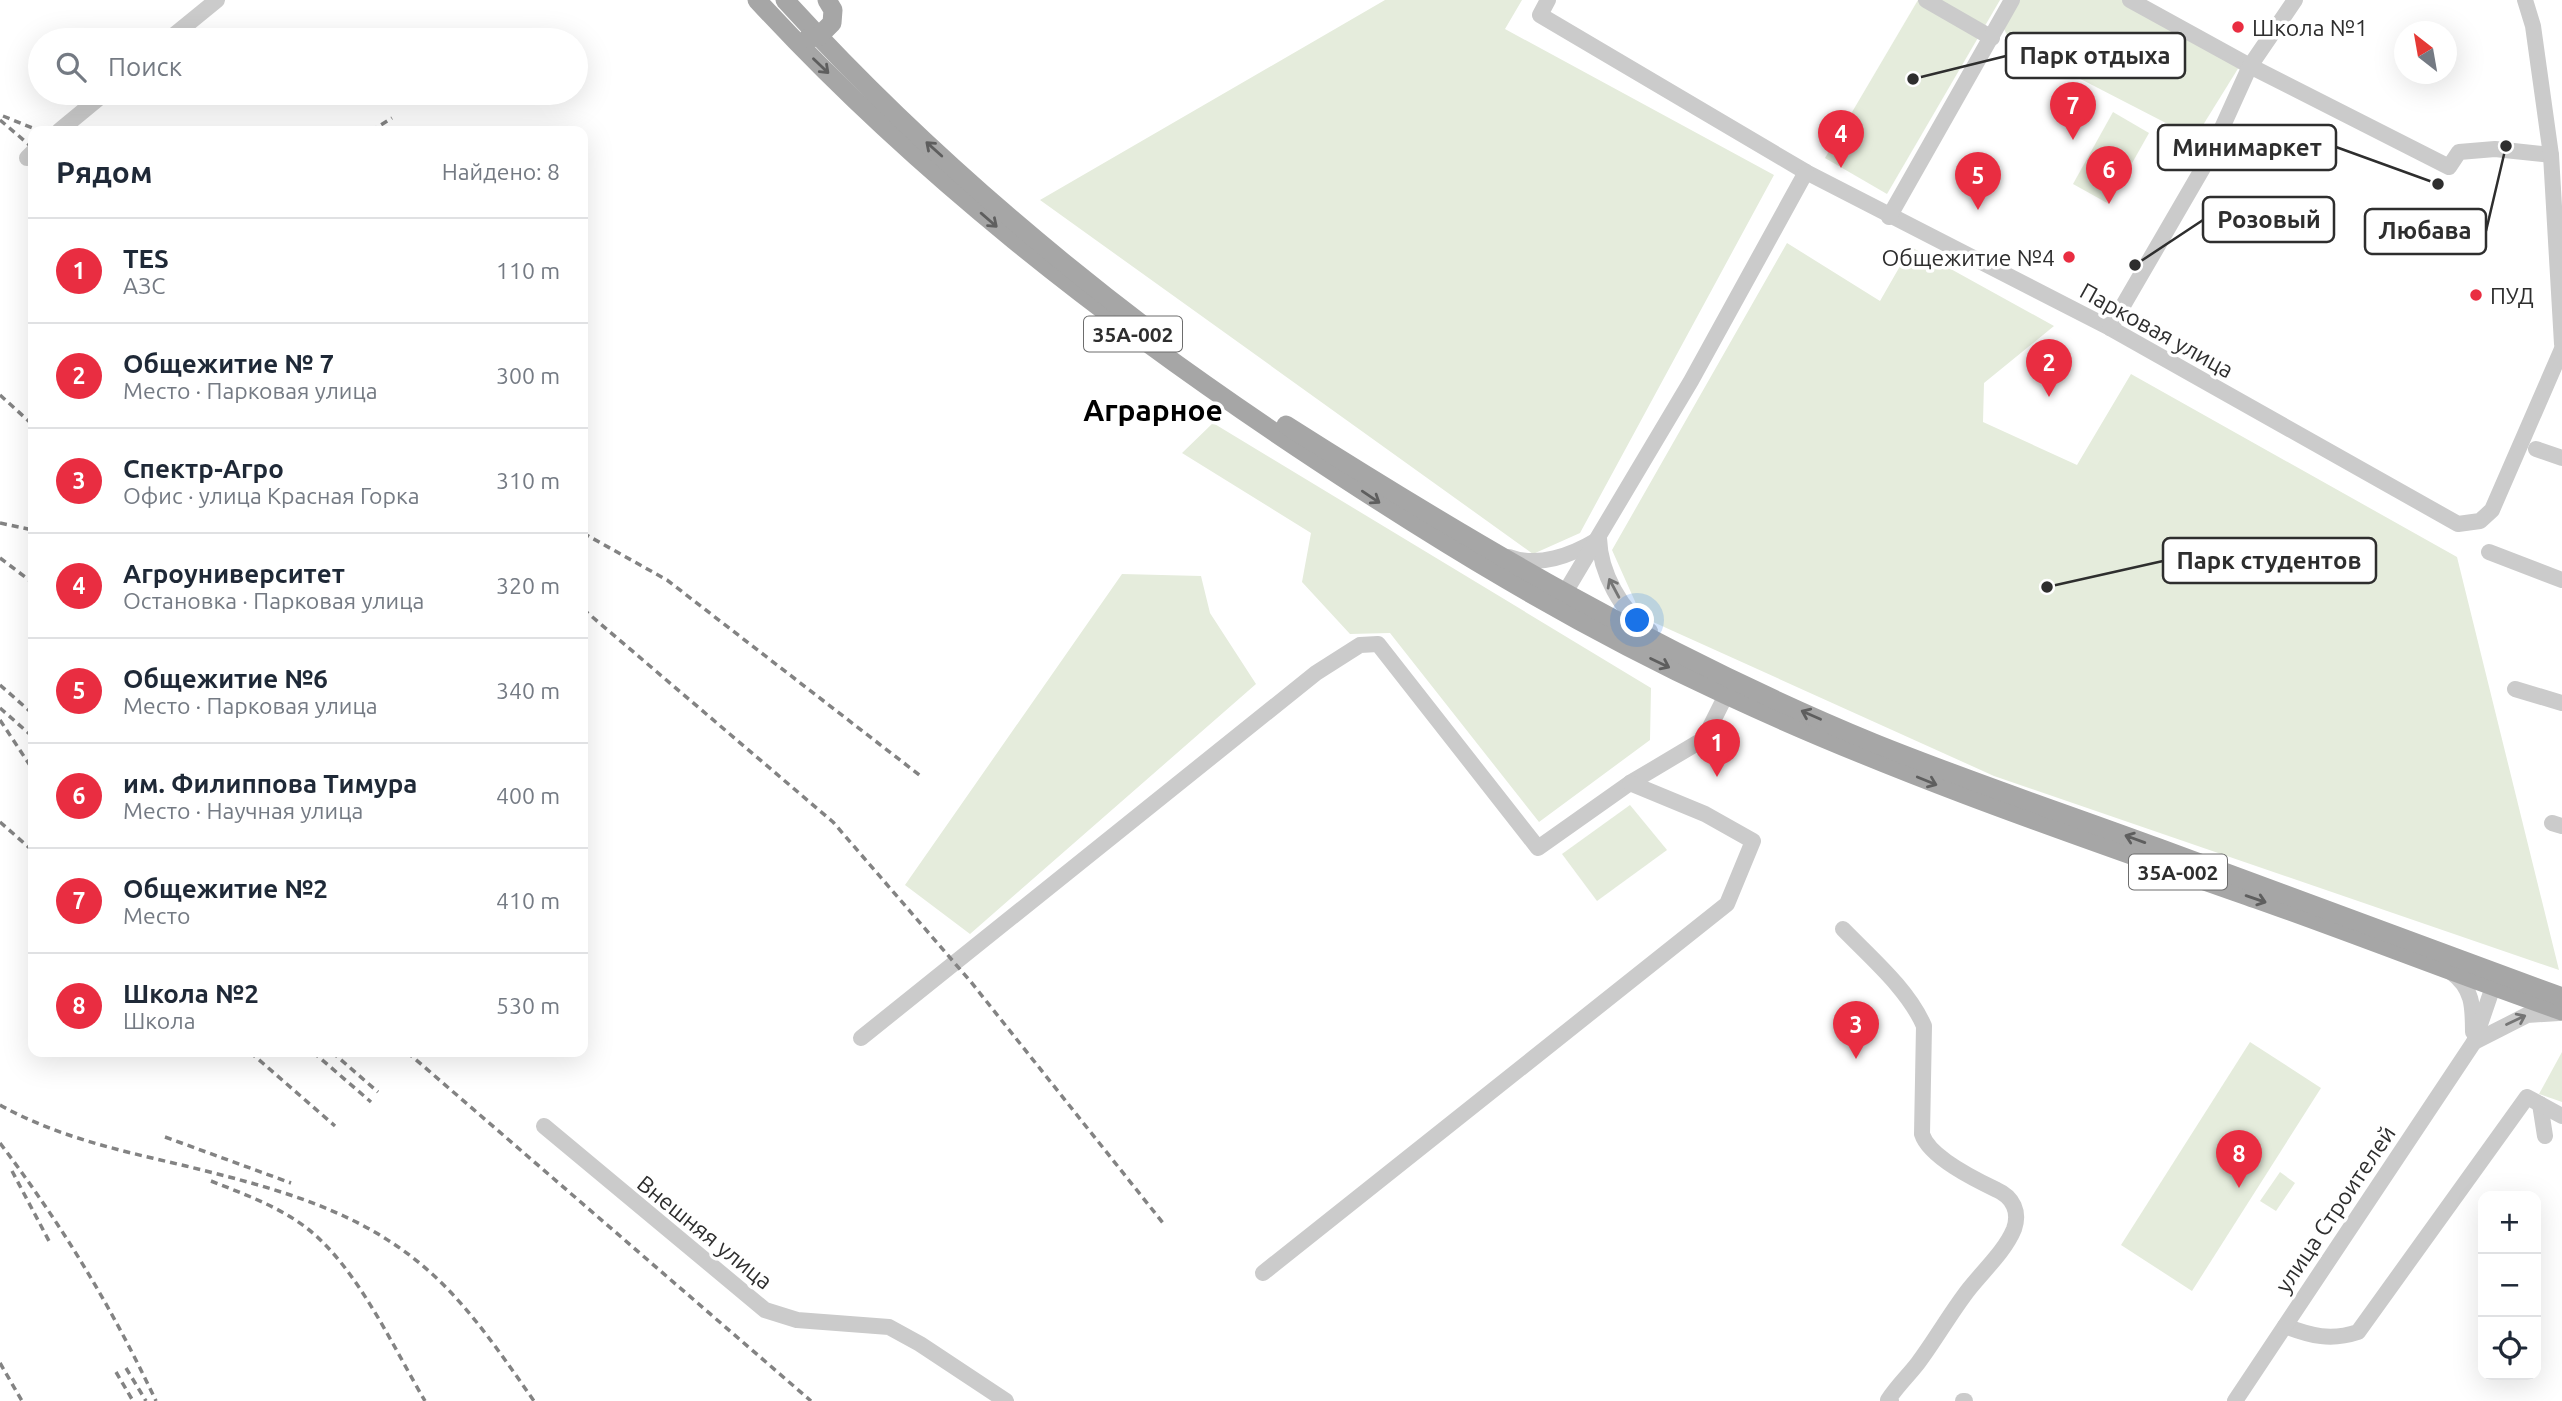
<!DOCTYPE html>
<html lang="ru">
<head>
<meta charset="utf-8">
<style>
	body { margin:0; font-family:Ubuntu,sans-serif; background:#f6f6f7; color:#1f2937 }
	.controls { position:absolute; right:21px; bottom:21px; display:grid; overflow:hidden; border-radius:14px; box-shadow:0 7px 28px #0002 }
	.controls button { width:63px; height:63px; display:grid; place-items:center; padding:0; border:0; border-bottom:2px solid #e0e1e3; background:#fff; color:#1f2937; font:35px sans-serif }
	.compass { position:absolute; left:2394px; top:21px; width:63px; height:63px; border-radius:50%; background:#fff; box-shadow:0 7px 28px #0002; rotate:329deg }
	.you { position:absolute; left:1638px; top:621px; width:24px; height:24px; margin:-18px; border:5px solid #fff; border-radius:50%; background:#1a73e8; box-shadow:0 0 0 10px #1a73e833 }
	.badge { display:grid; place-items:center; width:46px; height:46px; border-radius:50%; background:#e92d41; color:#fff; font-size:23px; font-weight:700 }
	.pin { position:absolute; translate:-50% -58px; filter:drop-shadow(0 2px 4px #0008) }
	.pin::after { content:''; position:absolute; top:37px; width:24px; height:21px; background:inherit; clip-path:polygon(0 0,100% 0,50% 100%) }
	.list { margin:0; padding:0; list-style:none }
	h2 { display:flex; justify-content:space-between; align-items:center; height:91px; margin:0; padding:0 28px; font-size:30px }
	h2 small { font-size:23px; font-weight:400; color:#747a83 }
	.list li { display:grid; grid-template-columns:46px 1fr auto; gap:21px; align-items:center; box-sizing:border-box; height:105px; padding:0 28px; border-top:2px solid #e0e1e3 }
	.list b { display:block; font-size:26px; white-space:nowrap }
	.list p { margin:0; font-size:23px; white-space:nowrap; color:#747a83 }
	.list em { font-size:23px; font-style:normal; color:#747a83 }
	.icon { flex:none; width:38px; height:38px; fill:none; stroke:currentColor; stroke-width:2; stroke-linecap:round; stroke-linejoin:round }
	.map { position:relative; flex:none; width:2562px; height:1401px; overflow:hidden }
	.search { position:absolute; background:#fff; box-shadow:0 7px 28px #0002; left:28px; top:28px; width:560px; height:77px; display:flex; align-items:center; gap:18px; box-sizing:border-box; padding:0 24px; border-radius:38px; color:#747a83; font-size:26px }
	.panel { position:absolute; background:#fff; box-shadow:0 7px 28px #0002; left:28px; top:126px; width:560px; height:931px; border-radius:14px }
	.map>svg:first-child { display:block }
	.green { fill:#e5ecdc }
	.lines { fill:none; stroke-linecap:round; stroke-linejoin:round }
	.minor { stroke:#cbcbcb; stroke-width:16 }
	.major { stroke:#a6a6a6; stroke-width:19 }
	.rail { stroke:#838383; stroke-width:3.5; stroke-dasharray:7 5; stroke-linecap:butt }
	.oneway { stroke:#5e5e5e }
	.oneway2 { stroke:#757575 }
	.poi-dot { fill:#e92d41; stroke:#fff; stroke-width:2.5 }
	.labels { text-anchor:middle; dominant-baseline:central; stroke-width:7; stroke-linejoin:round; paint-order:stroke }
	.shield { fill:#fff; stroke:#6d6d6d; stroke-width:2 }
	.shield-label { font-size:21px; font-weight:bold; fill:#2e2e2e }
	.poi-label { font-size:23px; fill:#2e2e2e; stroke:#fff; text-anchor:start }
	.street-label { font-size:23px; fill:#2e2e2e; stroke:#fff }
	.district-label { font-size:30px; font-weight:bold; fill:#000; stroke:#fff }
	.leader { fill:none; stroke:#2e2e2e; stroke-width:2.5 }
	.callout-dot { fill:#2e2e2e; stroke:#fff; stroke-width:2.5 }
	.callout { fill:#fff; stroke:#2e2e2e; stroke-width:2.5 }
	.callout-label { font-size:24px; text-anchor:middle; font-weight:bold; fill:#2e2e2e }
</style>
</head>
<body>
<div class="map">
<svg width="2562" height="1401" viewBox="0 0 2562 1401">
	<rect width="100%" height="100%" fill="#fff"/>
	<g class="green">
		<polygon points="1385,0 1522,0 1505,29 1774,175 1580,533 1533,554 1040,200"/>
		<polygon points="1918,0 2000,0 1887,194 1825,158"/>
		<polygon points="2017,0 2124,0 2239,67 2195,138 2030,53 2007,35 2004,29"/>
		<polygon points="2113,112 2149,133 2109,204 2073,184"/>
		<polygon points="1787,243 1880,301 1911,247 2054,326 1984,383 1983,422 2077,465 2131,374 2457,557 2559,970 1994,776 1642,617 1612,550"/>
		<polygon points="1213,423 1651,688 1650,740 1539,822 1390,633 1350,634 1302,582 1311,533 1182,453"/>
		<polygon points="1122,574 1201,576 1210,613 1256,684 970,934 905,885"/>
		<polygon points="1630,805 1667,850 1597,901 1562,854"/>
		<polygon points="2250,1042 2321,1088 2192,1291 2121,1245"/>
		<polygon points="2562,1052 2562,1102 2539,1094"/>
		<polygon points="2280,1172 2295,1183 2276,1211 2260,1201"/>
	</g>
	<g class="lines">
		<g class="minor">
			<polyline points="1548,0 1540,15 1806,172 2110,328 2458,524 2480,521 2492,510 2562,349"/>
			<polyline points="1926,0 1992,38"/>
			<polyline points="2130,0 2250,66 2449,167 2459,152 2495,149 2551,155"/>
			<polyline points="2525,0 2533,26 2551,155 2562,344"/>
			<polyline points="168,40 217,0"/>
			<polyline points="59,131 105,93"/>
			<polyline points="27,158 33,152"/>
			<polyline points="1889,217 2012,0"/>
			<polyline points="2110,328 2207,161 2250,66 2295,0"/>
			<polyline points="2536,449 2562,458"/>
			<path d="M1599,538c1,34 22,74 51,93"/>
			<polyline points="2489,552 2562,580"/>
			<path d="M1509,557c29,11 63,-2 88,-17"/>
			<polyline points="1560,601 1691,381 1806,172"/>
			<polyline points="2515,689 2562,703"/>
			<polyline points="2552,823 2562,826"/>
			<path d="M1843,929c28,29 65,60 81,97l-2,108c7,23 54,46 75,56 16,7 23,22 17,39 -9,22 -30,41 -45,60 -18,23 -33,50 -51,74 -10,13 -21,23 -30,37l3,1"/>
			<path d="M2451,972c22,16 22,35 22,60"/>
			<polyline points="861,1038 1316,673 1360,645 1378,644 1538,848 1630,783 1704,739 1726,695"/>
			<polyline points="2474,1042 2527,1015 2559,1013"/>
			<polyline points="2540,1104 2545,1136"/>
			<polyline points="544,1126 765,1310 797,1320 889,1327 920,1344 1006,1401"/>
			<polyline points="1263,1273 1727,904 1753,841 1705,814 1630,783"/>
			<path d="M2285,1326c26,10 46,15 73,6l169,-235 35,19"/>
			<polyline points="1963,1401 1965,1401"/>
			<polyline points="2235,1401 2474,1042 2497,975"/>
		</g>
		<g class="major">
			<path d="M757,0c159,173 346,318 541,448 141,94 275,176 428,247 172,80 351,141 530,204 102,36 203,76 306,112"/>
			<path d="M785,0c111,122 236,233 367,332"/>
			<polyline points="808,38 818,37 832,23 833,10 827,0"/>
			<path d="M1286,425c189,120 381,233 588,318 94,38 190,70 285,105 135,49 269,99 403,149"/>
		</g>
		<g class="rail">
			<polyline points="3,116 40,131"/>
			<polyline points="0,120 33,148"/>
			<polyline points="371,131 392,118"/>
			<polyline points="0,395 33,425"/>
			<polyline points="0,523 33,530"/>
			<polyline points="583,533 667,580 922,777"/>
			<polyline points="0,558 33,583"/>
			<polyline points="583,609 833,822 971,982 1163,1223"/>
			<polyline points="0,685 33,714"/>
			<polyline points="0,708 33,737"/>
			<polyline points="0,720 33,770"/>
			<polyline points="0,822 33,851"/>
			<polyline points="250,1052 335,1126"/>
			<polyline points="313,1052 371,1102"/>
			<polyline points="332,1052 378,1092"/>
			<polyline points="407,1052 811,1401"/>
			<path d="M0,1105c57,32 122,46 186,61 88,22 176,44 245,107 40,36 72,84 103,128"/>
			<polyline points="165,1137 291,1183"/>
			<path d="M0,1143c64,85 111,163 156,258"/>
			<polyline points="12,1171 49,1241"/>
			<path d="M211,1181c33,13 69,26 97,48 50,40 84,116 117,172"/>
			<polyline points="0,1363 22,1401"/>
			<polyline points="126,1368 146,1401"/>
			<polyline points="116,1372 133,1401"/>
		</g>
	</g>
	<defs><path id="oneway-shaft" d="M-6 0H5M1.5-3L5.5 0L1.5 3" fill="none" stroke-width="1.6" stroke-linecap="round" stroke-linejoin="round" transform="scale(1.75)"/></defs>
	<g class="oneway">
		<use href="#oneway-shaft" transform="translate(821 66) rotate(44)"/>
		<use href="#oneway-shaft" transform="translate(934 149) rotate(-138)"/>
		<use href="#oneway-shaft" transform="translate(989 220) rotate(41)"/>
		<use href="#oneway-shaft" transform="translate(1371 497) rotate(34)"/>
		<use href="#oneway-shaft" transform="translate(1660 663) rotate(26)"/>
		<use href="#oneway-shaft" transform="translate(1811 715) rotate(-156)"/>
		<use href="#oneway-shaft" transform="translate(1927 781) rotate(22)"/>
		<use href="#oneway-shaft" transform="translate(2135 839) rotate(-160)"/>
		<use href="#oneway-shaft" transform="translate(2256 899) rotate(19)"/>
	</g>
	<g class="oneway2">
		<use href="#oneway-shaft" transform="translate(1614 588) rotate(-118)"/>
		<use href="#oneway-shaft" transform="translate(2516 1020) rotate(-25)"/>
	</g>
	<g class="poi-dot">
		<circle cx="2238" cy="27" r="7"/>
		<circle cx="2069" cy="257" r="7"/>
		<circle cx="2476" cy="295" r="7"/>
	</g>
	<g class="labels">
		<g class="shield">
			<rect x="1084" y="316.5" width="98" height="35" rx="5"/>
			<rect x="2129" y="854.5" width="98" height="35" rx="5"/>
		</g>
		<g class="shield-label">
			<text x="1133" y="334">35А-002</text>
			<text x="2178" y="872">35А-002</text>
		</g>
		<g class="poi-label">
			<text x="2252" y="27">Школа №1</text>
			<text x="2055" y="257" text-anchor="end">Общежитие №4</text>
			<text x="2490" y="295">ПУД</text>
		</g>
		<g class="street-label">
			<text transform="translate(2157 330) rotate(29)">Парковая улица</text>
			<text transform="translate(2335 1209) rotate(-56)">улица Строителей</text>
			<text transform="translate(705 1232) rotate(39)">Внешняя улица</text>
		</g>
		<g class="district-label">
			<text x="1153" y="410">Аграрное</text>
		</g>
	</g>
	<path class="leader" d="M1913 79L2006 56M2438 184L2336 147M2135 265L2203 220M2506 146L2486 231M2047 587L2163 561"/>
	<g class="callout-dot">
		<circle cx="1913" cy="79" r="7"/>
		<circle cx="2438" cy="184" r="7"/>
		<circle cx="2135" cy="265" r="7"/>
		<circle cx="2506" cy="146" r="7"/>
		<circle cx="2047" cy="587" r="7"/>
	</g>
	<g class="callout">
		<rect x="2006" y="33" width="179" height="45" rx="7"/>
		<rect x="2158" y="125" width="178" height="45" rx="7"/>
		<rect x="2203" y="197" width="131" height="45" rx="7"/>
		<rect x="2365" y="209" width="121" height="45" rx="7"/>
		<rect x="2163" y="538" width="213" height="45" rx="7"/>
	</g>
	<g class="callout-label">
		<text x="2095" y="64">Парк отдыха</text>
		<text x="2247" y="156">Минимаркет</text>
		<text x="2269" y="228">Розовый</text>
		<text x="2425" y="239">Любава</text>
		<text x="2269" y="569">Парк студентов</text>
	</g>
</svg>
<div class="controls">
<button>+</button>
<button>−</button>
<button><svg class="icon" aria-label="locate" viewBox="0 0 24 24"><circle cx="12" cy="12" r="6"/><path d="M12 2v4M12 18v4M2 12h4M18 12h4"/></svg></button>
</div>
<svg class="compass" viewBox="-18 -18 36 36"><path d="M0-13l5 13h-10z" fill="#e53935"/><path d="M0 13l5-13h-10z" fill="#747a83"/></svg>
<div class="you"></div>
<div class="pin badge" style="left:1717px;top:777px">1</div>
<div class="pin badge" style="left:2049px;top:397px">2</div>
<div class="pin badge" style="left:1856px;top:1059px">3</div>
<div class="pin badge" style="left:1841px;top:168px">4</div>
<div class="pin badge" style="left:1978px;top:210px">5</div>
<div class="pin badge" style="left:2109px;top:204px">6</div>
<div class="pin badge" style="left:2073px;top:140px">7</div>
<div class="pin badge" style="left:2239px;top:1188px">8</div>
<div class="search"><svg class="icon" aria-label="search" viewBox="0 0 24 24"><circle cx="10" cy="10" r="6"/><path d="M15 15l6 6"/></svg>Поиск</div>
<section class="panel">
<h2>Рядом<small>Найдено: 8</small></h2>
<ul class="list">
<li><span class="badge">1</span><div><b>TES</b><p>АЗС</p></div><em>110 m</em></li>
<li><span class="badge">2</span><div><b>Общежитие № 7</b><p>Место · Парковая улица</p></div><em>300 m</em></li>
<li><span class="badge">3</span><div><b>Спектр-Агро</b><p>Офис · улица Красная Горка</p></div><em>310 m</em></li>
<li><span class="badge">4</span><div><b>Агроуниверситет</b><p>Остановка · Парковая улица</p></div><em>320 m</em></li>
<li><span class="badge">5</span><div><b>Общежитие №6</b><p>Место · Парковая улица</p></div><em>340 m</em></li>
<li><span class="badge">6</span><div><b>им. Филиппова Тимура</b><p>Место · Научная улица</p></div><em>400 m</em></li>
<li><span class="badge">7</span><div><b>Общежитие №2</b><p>Место</p></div><em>410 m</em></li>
<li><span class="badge">8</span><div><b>Школа №2</b><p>Школа</p></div><em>530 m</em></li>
</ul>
</section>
</div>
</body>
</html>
